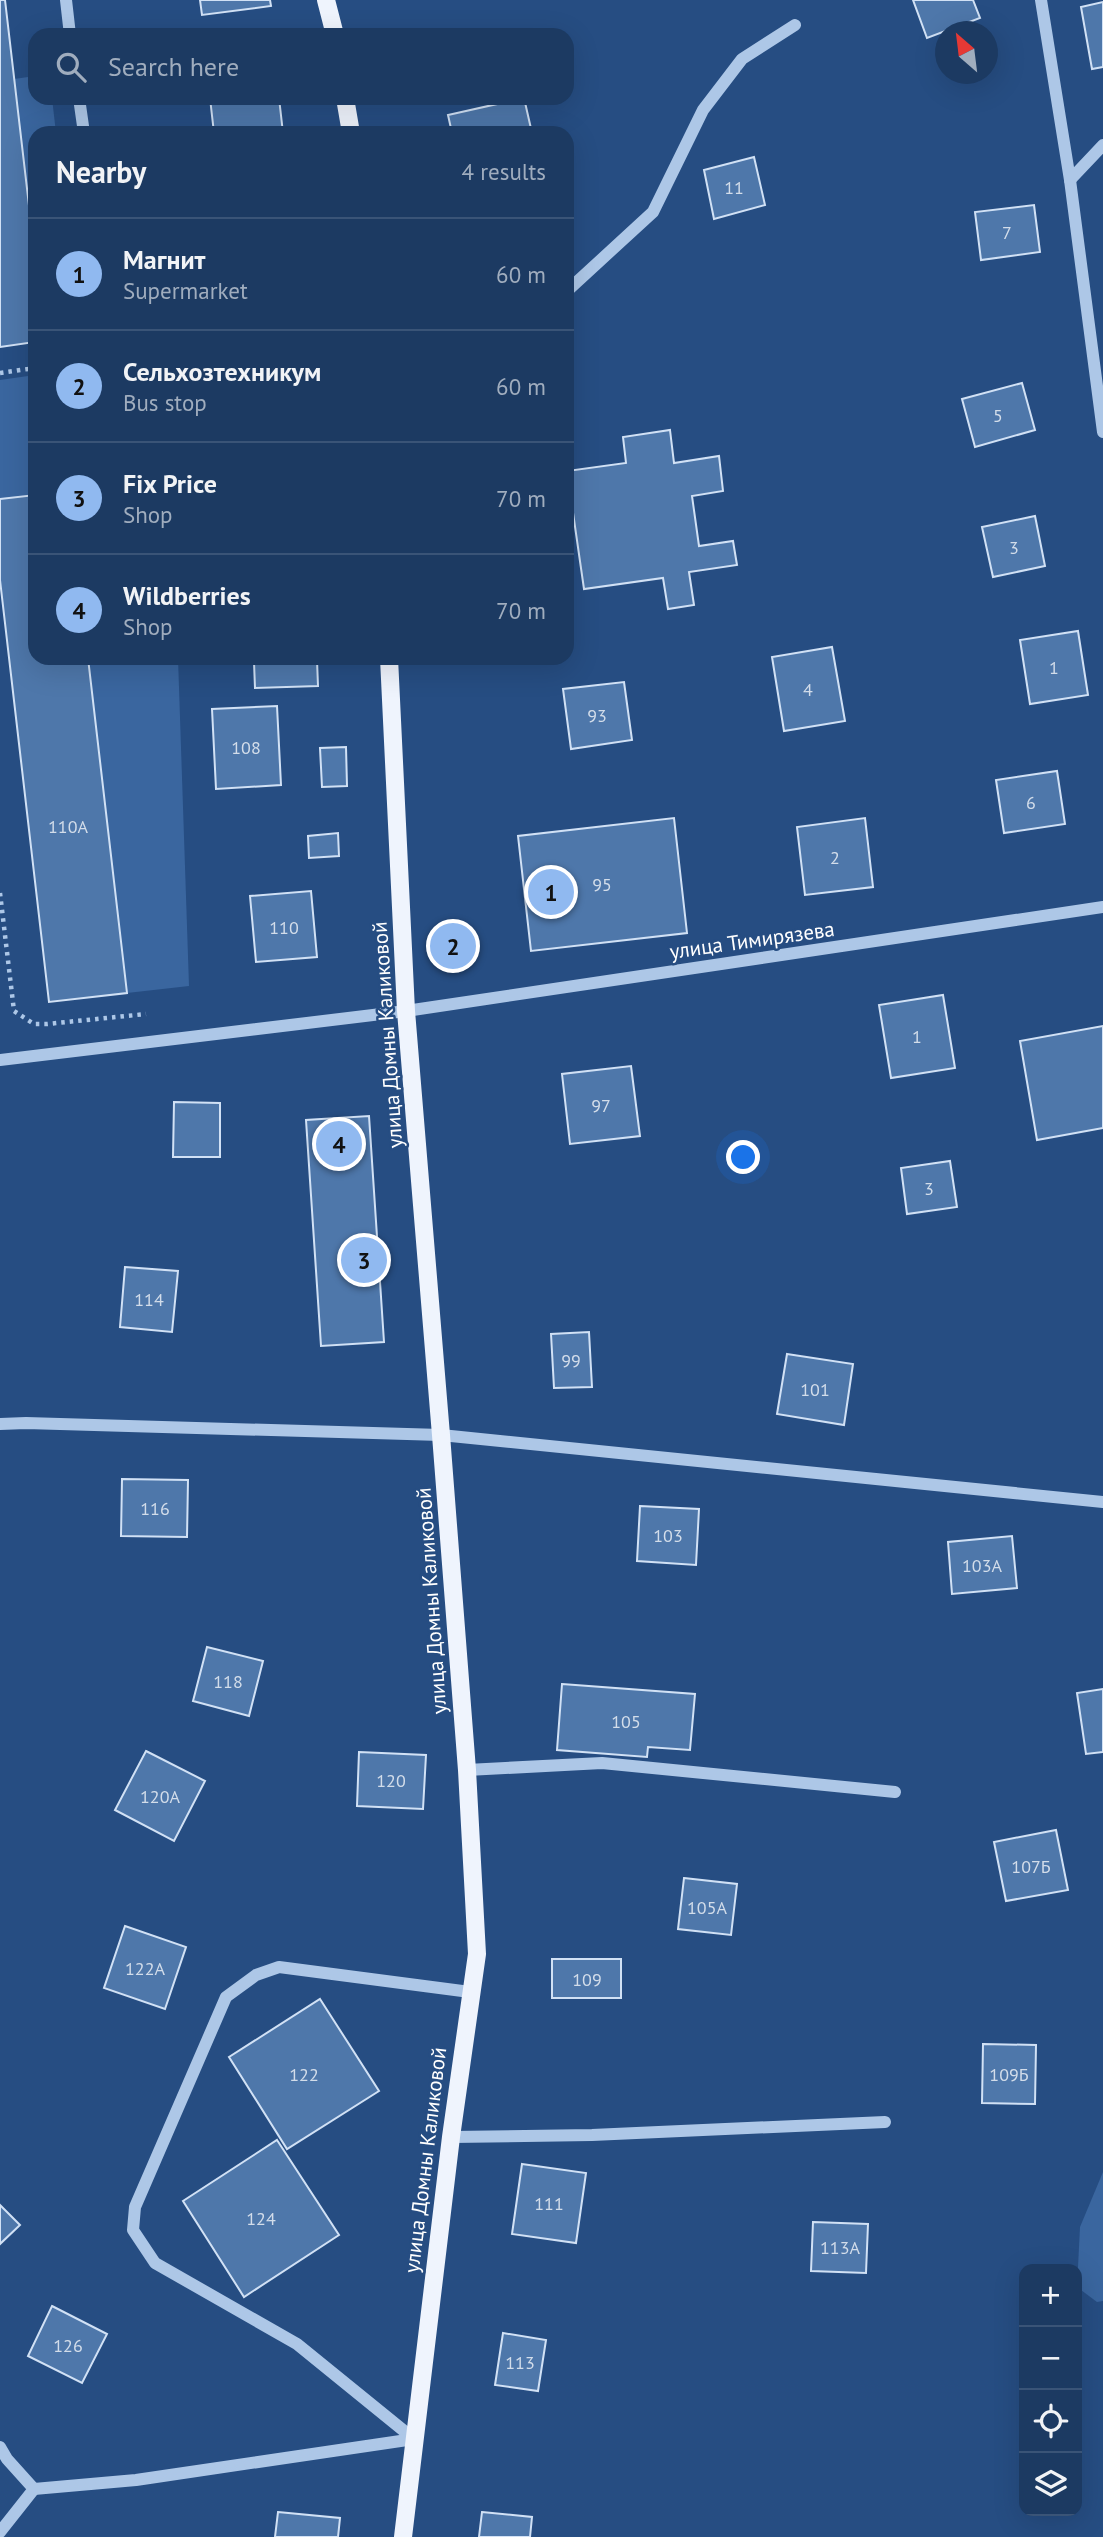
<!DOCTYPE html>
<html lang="en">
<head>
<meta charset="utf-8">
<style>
	body { margin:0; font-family:"PT Sans",sans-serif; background:#254168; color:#f1f3f6 }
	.controls { position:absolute; right:21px; bottom:21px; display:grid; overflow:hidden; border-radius:14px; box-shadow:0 7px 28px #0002 }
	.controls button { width:63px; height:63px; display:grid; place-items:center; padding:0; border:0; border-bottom:2px solid #3a5477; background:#1c3a62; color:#f1f3f6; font:35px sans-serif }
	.compass { position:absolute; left:935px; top:21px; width:63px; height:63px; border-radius:50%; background:#1c3a62; box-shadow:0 7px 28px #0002; rotate:332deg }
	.you { position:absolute; left:744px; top:1158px; width:24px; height:24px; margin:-18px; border:5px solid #fff; border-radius:50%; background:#1a73e8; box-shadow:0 0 0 10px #1a73e833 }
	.badge { display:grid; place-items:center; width:46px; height:46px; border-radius:50%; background:#90b9f0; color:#111; font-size:23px; font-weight:700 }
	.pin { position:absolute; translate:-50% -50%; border:4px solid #fff; box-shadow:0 2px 7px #0006 }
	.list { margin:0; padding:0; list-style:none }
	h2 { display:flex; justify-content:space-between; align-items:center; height:91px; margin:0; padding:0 28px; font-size:30px }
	h2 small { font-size:23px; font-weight:400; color:#a0adbe }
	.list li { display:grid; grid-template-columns:46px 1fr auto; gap:21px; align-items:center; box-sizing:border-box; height:112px; padding:0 28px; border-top:2px solid #3a5477 }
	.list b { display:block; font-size:26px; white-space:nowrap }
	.list p { margin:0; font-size:23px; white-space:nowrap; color:#a0adbe }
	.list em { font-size:23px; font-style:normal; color:#a0adbe }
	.icon { flex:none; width:38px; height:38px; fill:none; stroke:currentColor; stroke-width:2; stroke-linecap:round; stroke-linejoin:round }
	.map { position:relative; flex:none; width:1103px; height:2537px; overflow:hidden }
	.search { position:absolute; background:#1c3a62; box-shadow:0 7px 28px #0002; left:28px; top:28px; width:546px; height:77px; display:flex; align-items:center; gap:18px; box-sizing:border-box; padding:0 24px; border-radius:21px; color:#a0adbe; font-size:26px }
	.panel { position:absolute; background:#1c3a62; box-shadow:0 7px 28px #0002; left:28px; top:126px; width:546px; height:539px; border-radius:21px }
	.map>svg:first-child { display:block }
	.green { fill:#3a669f }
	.building { fill:#4e77aa; stroke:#d1e1f5; stroke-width:2 }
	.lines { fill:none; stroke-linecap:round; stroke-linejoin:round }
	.path { stroke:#adc7e7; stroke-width:4.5; stroke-dasharray:3.5 5; stroke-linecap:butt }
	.minor { stroke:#adc7e7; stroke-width:12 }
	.major { stroke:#eff4fd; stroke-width:18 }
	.labels { text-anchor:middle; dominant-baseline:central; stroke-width:5; stroke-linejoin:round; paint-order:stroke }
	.number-label { font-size:18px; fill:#d3ddea }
	.street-label { font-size:21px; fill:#fff; stroke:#264d82 }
</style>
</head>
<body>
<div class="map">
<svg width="1103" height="2537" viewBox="0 0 1103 2537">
	<rect width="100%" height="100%" fill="#264d82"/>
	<g class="green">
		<polygon points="35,76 35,98 52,98 56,133 35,133 35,257 14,79"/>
		<polygon points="35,375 35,495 0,499 0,380"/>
		<polygon points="88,658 178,658 189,986 127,993"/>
		<polygon points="1103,2172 1103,2301 1097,2302 1077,2287 1080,2227"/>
	</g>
	<g class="building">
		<polygon points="0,0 5,0 35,257 35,342 0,347"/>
		<polygon points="200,0 270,0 271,6 202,15"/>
		<polygon points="913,0 973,0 980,18 927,38"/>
		<polygon points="1103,2 1103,67 1092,69 1081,7"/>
		<polygon points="210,98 279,98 283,133 214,133"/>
		<polygon points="524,98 532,133 452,133 448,115"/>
		<polygon points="754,157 765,205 714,219 704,170"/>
		<polygon points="1034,205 1040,252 981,260 975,212"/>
		<polygon points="1022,383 1035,430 975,447 962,399"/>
		<polygon points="670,430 674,463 719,456 723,491 692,496 699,546 733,541 737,565 689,572 694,605 668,609 663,578 584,589 567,471 626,463 623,437"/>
		<polygon points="35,495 35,658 88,658 127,993 49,1002 0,580 0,499"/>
		<polygon points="1035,516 1045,566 993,577 982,527"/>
		<polygon points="1078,631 1088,695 1030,704 1020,640"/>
		<polygon points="832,647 845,721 784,731 772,657"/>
		<polygon points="317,660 318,686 255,688 254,662"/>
		<polygon points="624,682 632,740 571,749 563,689"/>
		<polygon points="277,706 281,785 216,789 212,709"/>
		<polygon points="346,747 347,786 322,787 320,748"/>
		<polygon points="1057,771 1065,824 1004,833 996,780"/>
		<polygon points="674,818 687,933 531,951 518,836"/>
		<polygon points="865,818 873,887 805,895 797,827"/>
		<polygon points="338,833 339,856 309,858 308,836"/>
		<polygon points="311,891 317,957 256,962 250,896"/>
		<polygon points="943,995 955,1068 891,1078 879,1005"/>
		<polygon points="1103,1026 1103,1128 1037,1140 1020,1041"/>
		<polygon points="631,1066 640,1136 570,1144 562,1074"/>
		<polygon points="174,1102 220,1103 220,1157 173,1157"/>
		<polygon points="369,1116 384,1342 321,1346 306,1120"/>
		<polygon points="950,1161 957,1207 907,1214 901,1168"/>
		<polygon points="125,1267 178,1271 172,1332 120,1327"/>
		<polygon points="589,1332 592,1387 554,1388 551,1334"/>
		<polygon points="787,1354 853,1364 844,1425 777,1414"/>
		<polygon points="122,1479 188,1480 187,1537 121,1536"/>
		<polygon points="640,1506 699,1509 696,1565 637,1561"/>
		<polygon points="1012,1536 1017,1588 952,1594 948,1542"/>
		<polygon points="207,1647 263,1661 249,1716 193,1701"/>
		<polygon points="562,1684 695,1694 690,1750 648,1747 647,1757 557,1750"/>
		<polygon points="1103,1689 1103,1752 1086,1754 1077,1693"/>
		<polygon points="146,1751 205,1781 174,1841 115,1810"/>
		<polygon points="359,1752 426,1755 423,1809 357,1806"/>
		<polygon points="1056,1830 1068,1890 1006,1901 994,1842"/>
		<polygon points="684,1878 737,1884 731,1935 678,1929"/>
		<polygon points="125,1926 186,1947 165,2009 104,1988"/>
		<rect x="552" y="1959" width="69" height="39"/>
		<polygon points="320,1999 379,2091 287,2149 229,2057"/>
		<polygon points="983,2044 1036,2045 1035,2104 982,2103"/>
		<polygon points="277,2140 339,2235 244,2297 183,2201"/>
		<polygon points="522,2164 586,2173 576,2243 512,2234"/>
		<polygon points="0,2205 20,2225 0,2244"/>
		<polygon points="813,2222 868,2224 866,2273 811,2271"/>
		<polygon points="52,2306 107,2334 82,2383 28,2356"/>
		<polygon points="503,2333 546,2340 538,2391 495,2385"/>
		<polygon points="278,2512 340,2518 338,2537 275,2537"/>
		<polygon points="482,2512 532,2517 530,2537 479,2537"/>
	</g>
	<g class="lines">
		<g class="path">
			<polyline points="0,373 35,368"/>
			<polyline points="0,893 14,1011 34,1024 47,1024 146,1014"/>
		</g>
		<g class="minor">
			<polyline points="66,0 70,35"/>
			<polyline points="1041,0 1070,180 1103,432"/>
			<polyline points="79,98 84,133"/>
			<polyline points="1070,180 1103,145"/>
			<polyline points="567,291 653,212 703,110 742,59 795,25"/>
			<polyline points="0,1060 406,1011 1103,907"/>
			<polyline points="0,1424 26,1423 441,1435 1103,1502"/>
			<polyline points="467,1770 602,1763 895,1792"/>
			<polyline points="451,2137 592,2135 885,2122"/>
			<polyline points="414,2439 297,2344 155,2263 133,2230 135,2207 226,1997 256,1975 279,1967 470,1992"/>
			<polyline points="0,2447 7,2459 34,2489"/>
			<polyline points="34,2489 136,2480 414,2439"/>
			<polyline points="0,2532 34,2489"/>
		</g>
		<g class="major">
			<polyline points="326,0 335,35"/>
			<polyline points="345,98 351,133"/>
			<polyline points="389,658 406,1011 441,1435 467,1770 477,1954 451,2137 403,2537"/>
		</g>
	</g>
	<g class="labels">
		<g class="number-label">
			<text x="734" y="187">11</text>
			<text x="1007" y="232">7</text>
			<text x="998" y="415">5</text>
			<text x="1014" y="547">3</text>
			<text x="1054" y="667">1</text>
			<text x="808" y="689">4</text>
			<text x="597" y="715">93</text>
			<text x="246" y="747">108</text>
			<text x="1031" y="802">6</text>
			<text x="68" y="826">110А</text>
			<text x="835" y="857">2</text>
			<text x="602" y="884">95</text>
			<text x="284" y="927">110</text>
			<text x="917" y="1036">1</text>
			<text x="601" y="1105">97</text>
			<text x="929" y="1188">3</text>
			<text x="149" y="1299">114</text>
			<text x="571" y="1360">99</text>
			<text x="815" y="1389">101</text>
			<text x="155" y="1508">116</text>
			<text x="668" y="1535">103</text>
			<text x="982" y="1565">103А</text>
			<text x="228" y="1681">118</text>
			<text x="626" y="1721">105</text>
			<text x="391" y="1780">120</text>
			<text x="160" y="1796">120А</text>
			<text x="1031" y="1866">107Б</text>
			<text x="707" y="1907">105А</text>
			<text x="145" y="1968">122А</text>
			<text x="587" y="1979">109</text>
			<text x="304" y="2074">122</text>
			<text x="1009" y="2074">109Б</text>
			<text x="549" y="2203">111</text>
			<text x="261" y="2218">124</text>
			<text x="840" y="2247">113А</text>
			<text x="68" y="2345">126</text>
			<text x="520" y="2362">113</text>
		</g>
		<g class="street-label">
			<text transform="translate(752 940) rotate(-8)">улица Тимирязева</text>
			<text transform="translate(387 1035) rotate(-94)">улица Домны Каликовой</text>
			<text transform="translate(431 1601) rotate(-94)">улица Домны Каликовой</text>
			<text transform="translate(425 2160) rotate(-83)">улица Домны Каликовой</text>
		</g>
	</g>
</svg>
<div class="controls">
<button>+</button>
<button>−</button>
<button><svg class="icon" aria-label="locate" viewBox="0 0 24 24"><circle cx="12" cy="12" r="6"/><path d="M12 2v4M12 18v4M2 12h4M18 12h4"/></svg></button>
<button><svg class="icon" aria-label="layers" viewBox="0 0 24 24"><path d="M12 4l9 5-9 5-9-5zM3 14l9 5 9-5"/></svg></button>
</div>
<svg class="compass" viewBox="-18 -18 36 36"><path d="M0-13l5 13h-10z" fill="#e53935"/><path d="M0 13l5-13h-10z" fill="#a0adbe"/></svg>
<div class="you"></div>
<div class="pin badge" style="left:551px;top:892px">1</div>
<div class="pin badge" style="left:453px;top:946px">2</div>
<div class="pin badge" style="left:364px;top:1260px">3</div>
<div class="pin badge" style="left:339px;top:1144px">4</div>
<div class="search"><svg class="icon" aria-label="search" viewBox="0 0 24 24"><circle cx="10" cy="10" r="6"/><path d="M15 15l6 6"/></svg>Search here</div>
<section class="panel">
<h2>Nearby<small>4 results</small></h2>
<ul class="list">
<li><span class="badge">1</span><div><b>Магнит</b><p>Supermarket</p></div><em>60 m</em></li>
<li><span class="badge">2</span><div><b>Сельхозтехникум</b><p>Bus stop</p></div><em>60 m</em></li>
<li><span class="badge">3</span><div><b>Fix Price</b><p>Shop</p></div><em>70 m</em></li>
<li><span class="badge">4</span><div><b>Wildberries</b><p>Shop</p></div><em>70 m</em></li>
</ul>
</section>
</div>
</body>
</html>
